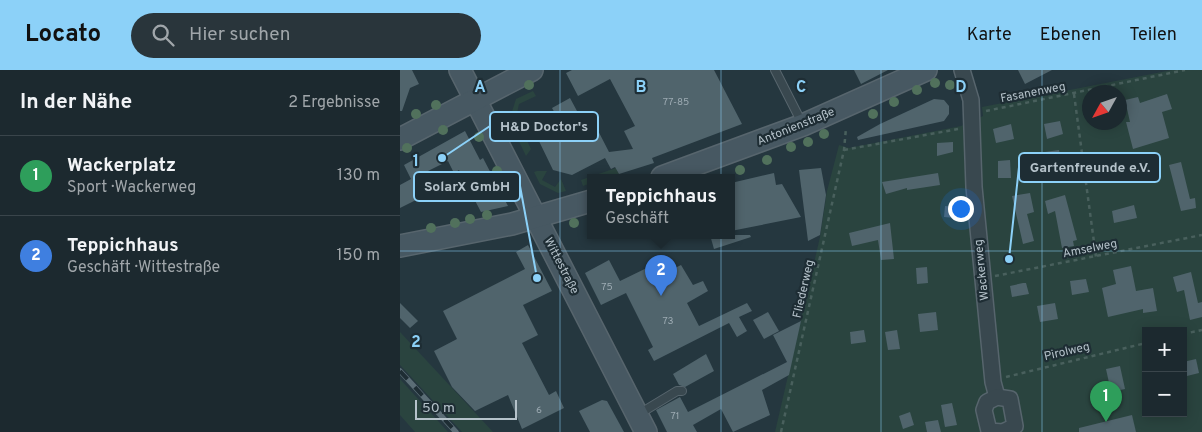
<!DOCTYPE html>
<html lang="de">
<head>
<meta charset="utf-8">
<style>
	body { margin:0; font-family:Overpass,sans-serif; background:#29353b; color:#f1f3f6 }
	.controls { position:absolute; right:15px; bottom:15px; display:grid; overflow:hidden; border-radius:0px; box-shadow:0 2px 12px #0003 }
	.controls button { width:45px; height:45px; display:grid; place-items:center; padding:0; border:0; border-bottom:1px solid #3a454b; background:#1c292f; color:#f1f3f6; font:25px sans-serif }
	.compass { position:absolute; left:682px; top:15px; width:45px; height:45px; border-radius:50%; background:#1c292f; box-shadow:0 2px 12px #0003; rotate:230deg }
	.scale { position:absolute; left:15px; bottom:12px; width:102px; box-sizing:border-box; padding-left:5px; border:2px solid #b5c2ca; border-top:0; font-size:14px; line-height:18px; white-space:nowrap; color:#b5c2ca; -webkit-text-stroke:4px #1e2d34; paint-order:stroke }
	.you { position:absolute; left:560px; top:138px; width:18px; height:18px; margin:-12px; border:4px solid #fff; border-radius:50%; background:#1a73e8; box-shadow:0 0 0 8px #1a73e833 }
	.badge { display:grid; place-items:center; width:32px; height:32px; border-radius:50%; background:#8cd1f8; color:#fff; font-size:16px; font-weight:700 }
	.pin { position:absolute; translate:-50% -41px; filter:drop-shadow(0 1px 2px #0008) }
	.pin::after { content:''; position:absolute; top:26px; width:18px; height:15px; background:inherit; clip-path:polygon(0 0,100% 0,50% 100%) }
	.popup { position:absolute; left:187px; top:104px; width:148px; height:65px; box-sizing:border-box; display:grid; place-content:center; border-radius:0px; background:#1c292f; filter:drop-shadow(0 1px 4px #0005); font-size:16px; white-space:nowrap; color:#a0a6aa }
	.popup b { font-size:19px; color:#f1f3f6 }
	.popup::after { content:''; position:absolute; left:50%; top:100%; margin-left:-10px; border:10px solid transparent; border-top-color:#1c292f }
	.list { margin:0; padding:0; list-style:none }
	h2 { display:flex; justify-content:space-between; align-items:center; height:65px; margin:0; padding:0 20px; font-size:21px }
	h2 small { font-size:16px; font-weight:400; color:#a0a6aa }
	.list li { display:grid; grid-template-columns:32px 1fr auto; gap:15px; align-items:center; box-sizing:border-box; height:80px; padding:0 20px; border-top:1px solid #3a454b }
	.list b { display:block; font-size:19px; white-space:nowrap }
	.list p { margin:0; font-size:16px; white-space:nowrap; color:#a0a6aa }
	.list em { font-size:16px; font-style:normal; color:#a0a6aa }
	.icon { flex:none; width:28px; height:28px; fill:none; stroke:currentColor; stroke-width:2; stroke-linecap:round; stroke-linejoin:round }
	.map { position:relative; flex:none; width:802px; height:362px; overflow:hidden }
	header { display:flex; align-items:center; gap:30px; box-sizing:border-box; height:70px; padding:0 25px; background:#8cd1f8; color:#111 }
	header strong { font-size:24px }
	nav { display:flex; gap:28px; margin-inline-start:auto; font-size:18px }
	.search { width:350px; height:45px; background:#29353b; display:flex; align-items:center; gap:12px; box-sizing:border-box; padding:0 18px; border-radius:28px; color:#a0a6aa; font-size:19px }
	main { display:flex }
	aside { flex:1; background:#1c292f }
	.map>svg:first-child { display:block }
	.green { fill:#2a443f; fill-rule:evenodd }
	.building { fill:#50646c }
	.lines { fill:none; stroke-linecap:round; stroke-linejoin:round }
	.lane-casing { stroke:#57656d; stroke-width:10 }
	.street-casing { stroke:#57656d; stroke-width:18 }
	.secondary-casing { stroke:#57656d; stroke-width:24 }
	.path { stroke:#49605d; stroke-width:2.5; stroke-dasharray:4 4; stroke-linecap:butt }
	.lane { stroke:#39484f; stroke-width:8 }
	.street { stroke:#39484f; stroke-width:15 }
	.secondary { stroke:#475862; stroke-width:21 }
	.rail-casing { stroke:#5b6d76; stroke-width:5.5 }
	.rail { stroke:#1e2d34; stroke-width:4; stroke-dasharray:11; stroke-linecap:butt }
	.tree { fill:#51715c }
	.grid { fill:none; stroke:#8cd1f8; stroke-width:1; stroke-opacity:0.55 }
	.labels { text-anchor:middle; dominant-baseline:central; stroke-width:4.5; stroke-linejoin:round; paint-order:stroke }
	.number-label { font-size:10px; fill:#9caab2 }
	.street-label { font-size:12px; fill:#b5c2ca; stroke:#1e2d34 }
	.grid-label { font-size:16px; text-anchor:middle; font-weight:bold; fill:#8cd1f8; stroke:#1e2d34; stroke-width:4.5; stroke-linejoin:round; paint-order:stroke }
	.leader { fill:none; stroke:#8cd1f8; stroke-width:2 }
	.callout-dot { fill:#8cd1f8; stroke:#1e2d34; stroke-width:2 }
	.callout { fill:#1e2d34; stroke:#8cd1f8; stroke-width:2 }
	.callout-label { font-size:14px; text-anchor:middle; font-weight:bold; fill:#b5c2ca }
</style>
</head>
<body>
<header>
<strong>Locato</strong>
<div class="search"><svg class="icon" aria-label="search" viewBox="0 0 24 24"><circle cx="10" cy="10" r="6"/><path d="M15 15l6 6"/></svg>Hier suchen</div>
<nav><a>Karte</a><a>Ebenen</a><a>Teilen</a></nav>
</header>
<main>
<aside>
<h2>In der Nähe<small>2 Ergebnisse</small></h2>
<ul class="list">
<li><span class="badge" style="background:#2e9e5b">1</span><div><b>Wackerplatz</b><p>Sport · Wackerweg</p></div><em>130 m</em></li>
<li><span class="badge" style="background:#3f7fe0">2</span><div><b>Teppichhaus</b><p>Geschäft · Wittestraße</p></div><em>150 m</em></li>
</ul>
</aside>
<div class="map">
<svg width="802" height="362" viewBox="0 0 802 362">
	<rect width="100%" height="100%" fill="#25373f"/>
	<g class="green">
		<path d="M772,0h30v362h-427l45,-195 7,-46 12,-46 10,3 112,-22 22,-10 -1,-9zM690,22h30v30h-30zM746,261h37v82h-37z"/>
		<polygon points="133,21 136,26 119,34 116,48 131,79 126,86 109,51 116,29"/>
		<polygon points="216,98 219,104 210,107 191,107 191,113 183,116 181,110"/>
		<polygon points="137,101 147,101 142,110 155,117 161,109 166,121 158,123 140,114 134,102"/>
		<polygon points="0,262 93,362 62,362 0,295"/>
		<polygon points="0,309 48,362 15,362 0,345"/>
	</g>
	<g class="building">
		<polygon points="0,0 12,0 19,14 10,18 2,41 0,41"/>
		<polygon points="172,0 314,0 342,54 252,88 254,93 219,104 215,97 211,99 205,88 172,105 153,100 137,67 161,54 152,38 170,28 184,54 192,49 209,82 233,79 224,61 235,56 210,9 178,26 166,3"/>
		<polygon points="454,0 488,0 461,14"/>
		<polygon points="618,0 652,0 625,14"/>
		<polygon points="767,24 772,39 762,42 769,68 733,79 726,52 730,52 725,30 738,27 740,33"/>
		<polygon points="534,29 544,30 549,36 549,44 544,51 458,70 457,67 480,54"/>
		<polygon points="660,51 663,64 647,69 644,54"/>
		<polygon points="611,54 614,69 596,73 593,59"/>
		<polygon points="65,61 80,90 83,88 108,136 81,142 59,100 54,103 48,91 22,104 28,116 17,122 20,128 0,138 0,115 11,109 4,95"/>
		<polygon points="553,72 553,82 537,86 537,73"/>
		<polygon points="659,80 663,100 642,104 640,93 647,92 645,82"/>
		<polygon points="610,90 611,108 598,108 598,91"/>
		<polygon points="781,92 790,129 795,128 796,138 781,141 769,95"/>
		<polygon points="421,98 426,125 420,165 408,171 399,100"/>
		<polygon points="374,103 376,115 382,114 401,147 331,161 331,113"/>
		<polygon points="538,103 540,115 507,120 507,118 486,124 482,112"/>
		<polygon points="630,123 634,142 627,144 634,171 623,174 612,126"/>
		<polygon points="665,125 677,170 673,171 674,176 662,178 655,141 648,144 645,131"/>
		<polygon points="734,135 737,148 714,153 712,141"/>
		<polygon points="545,136 556,137 555,148 544,147"/>
		<polygon points="490,153 494,189 481,190 478,170 452,176 449,163"/>
		<polygon points="310,165 350,165 351,167 314,179"/>
		<polygon points="128,175 152,221 123,235 138,265 122,273 149,325 156,321 164,338 122,359 108,325 75,341 52,317 34,281 57,269 43,241 125,199 116,182"/>
		<polygon points="209,190 220,211 257,193 263,204 281,195 293,215 303,211 308,221 287,233 299,256 347,233 352,241 339,247 347,261 337,267 329,253 254,291 248,280 253,277 226,223 201,235 185,203"/>
		<polygon points="731,196 736,221 753,218 757,241 743,243 743,239 708,247 702,218 716,214 713,200"/>
		<polygon points="527,197 528,213 517,214 516,198"/>
		<polygon points="791,202 798,233 802,232 802,247 790,250 784,220 777,222 773,207"/>
		<polygon points="686,209 689,222 672,225 670,211"/>
		<polygon points="623,213 626,213 629,224 612,227 610,216"/>
		<polygon points="0,233 18,251 10,258 0,248"/>
		<polygon points="655,233 658,249 640,252 637,236"/>
		<polygon points="368,242 379,261 364,269 353,250"/>
		<polygon points="536,242 538,260 520,262 518,244"/>
		<polygon points="401,251 389,305 362,320 370,345 333,362 321,339 293,355 297,362 267,362 256,340 280,327 288,342 387,292 373,265"/>
		<polygon points="464,260 466,272 451,274 450,262"/>
		<polygon points="497,260 500,279 488,280 485,262"/>
		<polygon points="306,284 314,301 285,317 279,315 273,304"/>
		<polygon points="796,289 799,303 783,307 783,292"/>
		<polygon points="720,296 725,319 711,322 706,299"/>
		<polygon points="202,330 207,331 224,362 190,362 179,341"/>
		<polygon points="552,333 557,355 545,357 541,335"/>
		<polygon points="510,342 514,355 503,359 499,346"/>
		<polygon points="732,345 736,362 679,362 679,358"/>
		<polygon points="538,350 541,362 527,362 525,352"/>
	</g>
	<g class="lines">
		<defs>
			<g id="lane">
				<polyline points="375,0 402,53"/>
				<polyline points="239,344 277,321 282,321"/>
			</g>
			<g id="street">
				<polyline points="562,0 571,30 574,117 593,312 597,327"/>
				<polygon points="597,327 610,329 615,356 603,362 589,361 584,340 587,332"/>
			</g>
			<g id="secondary">
				<polyline points="60,0 246,362"/>
				<polyline points="0,69 132,0"/>
				<polyline points="262,107 403,55 526,0"/>
				<polyline points="0,176 112,154 191,131"/>
			</g>
		</defs>
		<use href="#lane" class="lane-casing"/>
		<use href="#street" class="street-casing"/>
		<use href="#secondary" class="secondary-casing"/>
		<g class="path">
			<polyline points="674,24 696,187"/>
			<polyline points="586,41 785,0"/>
			<polyline points="444,80 558,59"/>
			<polyline points="685,105 758,92"/>
			<polyline points="595,206 802,165"/>
			<polyline points="783,264 802,260"/>
			<polyline points="606,307 746,273"/>
			<polyline points="381,362 444,80 446,58"/>
		</g>
		<use href="#lane" class="lane"/>
		<use href="#street" class="street"/>
		<use href="#secondary" class="secondary"/>
		<defs>
			<polyline id="rail" points="0,301 56,362"/>
		</defs>
		<use href="#rail" class="rail-casing"/>
		<use href="#rail" class="rail"/>
	</g>
	<g class="tree">
		<circle cx="535" cy="13" r="5"/>
		<circle cx="129" cy="15" r="5"/>
		<circle cx="550" cy="15" r="5"/>
		<circle cx="517" cy="20" r="5"/>
		<circle cx="494" cy="32" r="5"/>
		<circle cx="36" cy="35" r="5"/>
		<circle cx="16" cy="44" r="5"/>
		<circle cx="473" cy="44" r="5"/>
		<circle cx="43" cy="60" r="5"/>
		<circle cx="424" cy="64" r="5"/>
		<circle cx="79" cy="67" r="5"/>
		<circle cx="408" cy="72" r="5"/>
		<circle cx="391" cy="77" r="5"/>
		<circle cx="7" cy="78" r="5"/>
		<circle cx="367" cy="90" r="5"/>
		<circle cx="340" cy="100" r="5"/>
		<circle cx="97" cy="101" r="5"/>
		<circle cx="87" cy="145" r="5"/>
		<circle cx="70" cy="149" r="5"/>
		<circle cx="55" cy="153" r="5"/>
		<circle cx="174" cy="153" r="5"/>
		<circle cx="31" cy="158" r="5"/>
	</g>
	<path class="grid" d="M160,0v362M321,0v362M481,0v362M642,0v362M0,181h802"/>
	<g class="labels">
		<g class="number-label">
			<text x="276" y="32">77-85</text>
			<text x="207" y="217">75</text>
			<text x="268" y="251">73</text>
			<text x="139" y="340">6</text>
			<text x="275" y="346">71</text>
		</g>
		<g class="street-label">
			<text transform="translate(633 23) rotate(-11)">Fasanenweg</text>
			<text transform="translate(396 57) rotate(-22)">Antonienstraße</text>
			<text transform="translate(690 179) rotate(-11)">Amselweg</text>
			<text transform="translate(161 196) rotate(63)">Wittestraße</text>
			<text transform="translate(582 200) rotate(-96)">Wackerweg</text>
			<text transform="translate(404 219) rotate(-77)">Fliederweg</text>
			<text transform="translate(667 282) rotate(-13)">Pirolweg</text>
		</g>
	</g>
	<g class="grid-label">
		<text x="80" y="22">A</text>
		<text x="241" y="22">B</text>
		<text x="401" y="22">C</text>
		<text x="561" y="22">D</text>
		<text x="16" y="96">1</text>
		<text x="16" y="277">2</text>
	</g>
	<path class="leader" d="M42 88L90 56M609 189L619 97M137 208L120 116"/>
	<g class="callout-dot">
		<circle cx="42" cy="88" r="5"/>
		<circle cx="609" cy="189" r="5"/>
		<circle cx="137" cy="208" r="5"/>
	</g>
	<g class="callout">
		<rect x="90" y="42" width="108" height="29" rx="5"/>
		<rect x="619" y="83" width="141" height="29" rx="5"/>
		<rect x="14" y="102" width="106" height="29" rx="5"/>
	</g>
	<g class="callout-label">
		<text x="144" y="61">H&amp;D Doctor's</text>
		<text x="690" y="102">Gartenfreunde e.V.</text>
		<text x="67" y="121">SolarX GmbH</text>
	</g>
</svg>
<div class="controls">
<button>+</button>
<button>−</button>
</div>
<svg class="compass" viewBox="-18 -18 36 36"><path d="M0-13l5 13h-10z" fill="#e53935"/><path d="M0 13l5-13h-10z" fill="#a0a6aa"/></svg>
<div class="scale">50 m</div>
<div class="you"></div>
<div class="pin badge" style="left:706px;top:352px;background:#2e9e5b">1</div>
<div class="pin badge" style="left:261px;top:226px;background:#3f7fe0">2</div>
<div class="popup"><b>Teppichhaus</b>Geschäft</div>
</div>
</main>
</body>
</html>
